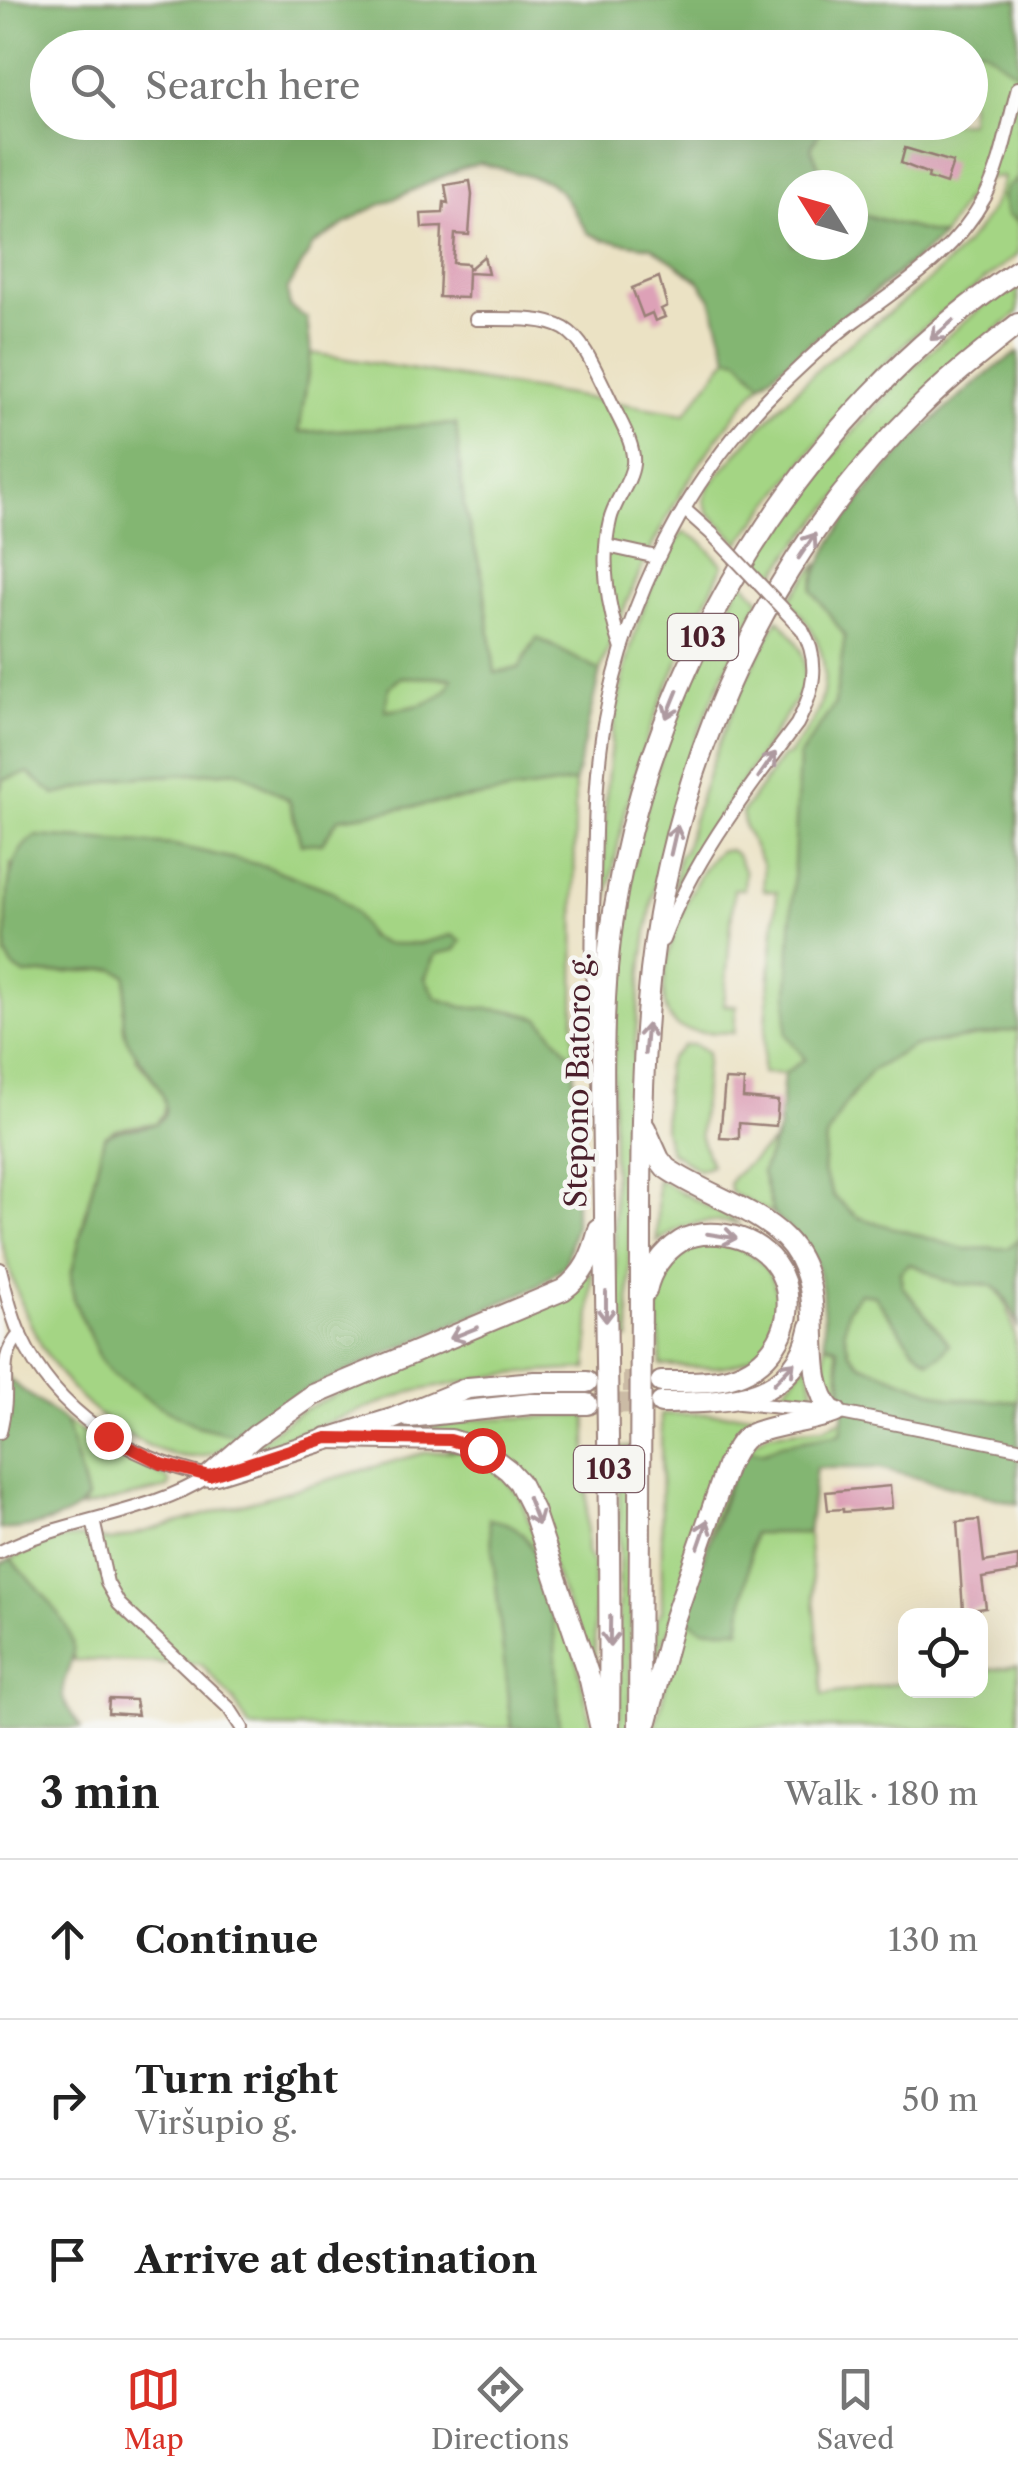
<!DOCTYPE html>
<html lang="en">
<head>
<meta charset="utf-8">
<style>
	body { margin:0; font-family:"Libre Caslon Text",serif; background:#f2f2f2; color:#222 }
	.controls { position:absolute; right:30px; bottom:30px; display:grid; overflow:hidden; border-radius:20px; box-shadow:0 10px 40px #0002 }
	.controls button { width:90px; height:90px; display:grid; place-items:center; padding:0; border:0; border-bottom:2px solid #e0e0e0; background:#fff; color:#222; font:50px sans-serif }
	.compass { position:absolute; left:778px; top:170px; width:90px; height:90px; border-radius:50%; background:#fff; box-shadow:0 10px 40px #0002; rotate:307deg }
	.stop { position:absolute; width:30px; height:30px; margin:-22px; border:8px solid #d93025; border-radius:50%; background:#fff }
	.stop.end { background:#d93025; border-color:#fff; box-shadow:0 2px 10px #0008 }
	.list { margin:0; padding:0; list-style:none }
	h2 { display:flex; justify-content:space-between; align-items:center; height:130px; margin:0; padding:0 40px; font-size:42px }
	h2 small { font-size:32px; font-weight:400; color:#767676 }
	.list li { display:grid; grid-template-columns:65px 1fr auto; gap:30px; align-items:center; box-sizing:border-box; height:160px; padding:0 40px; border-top:2px solid #e0e0e0 }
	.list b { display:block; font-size:38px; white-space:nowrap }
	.list p { margin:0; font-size:32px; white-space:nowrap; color:#767676 }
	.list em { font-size:32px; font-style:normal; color:#767676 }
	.icon { flex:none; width:55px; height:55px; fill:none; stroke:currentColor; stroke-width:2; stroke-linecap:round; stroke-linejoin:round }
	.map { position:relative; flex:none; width:1018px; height:1728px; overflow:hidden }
	.search { position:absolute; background:#fff; box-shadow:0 10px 40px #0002; left:30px; right:30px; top:30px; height:110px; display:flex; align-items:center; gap:25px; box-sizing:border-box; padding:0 35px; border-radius:55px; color:#767676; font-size:38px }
	.sheet { height:610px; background:#fff }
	nav { display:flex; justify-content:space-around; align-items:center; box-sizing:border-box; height:140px; border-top:2px solid #e0e0e0; background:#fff; font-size:28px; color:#767676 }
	nav a { display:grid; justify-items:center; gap:5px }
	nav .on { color:#d93025 }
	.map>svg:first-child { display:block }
	.green { fill:#a4d584; stroke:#777a58; stroke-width:2.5; fill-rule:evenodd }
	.forest { fill:#83b672; stroke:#666a4e; stroke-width:2.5; fill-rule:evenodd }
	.building { fill:#dda1b7 }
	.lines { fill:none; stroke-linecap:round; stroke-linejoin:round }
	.primary-tunnel { stroke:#cbbba5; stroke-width:20; stroke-dasharray:20 10; stroke-linecap:butt }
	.minor-casing { stroke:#9a8078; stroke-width:16 }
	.primary-casing { stroke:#9a8078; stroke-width:24 }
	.minor { stroke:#fff; stroke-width:12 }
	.primary { stroke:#fff; stroke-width:20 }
	.minor-bridge-casing { stroke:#9a8078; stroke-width:16; stroke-linecap:butt }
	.minor-bridge { stroke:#fff; stroke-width:12 }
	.oneway { stroke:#ae9aa0 }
	.route { stroke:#d93025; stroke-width:12 }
	.labels { text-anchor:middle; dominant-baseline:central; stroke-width:9; stroke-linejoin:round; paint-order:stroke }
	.shield { fill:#f6f6f2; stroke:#7e6067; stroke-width:2.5 }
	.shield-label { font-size:28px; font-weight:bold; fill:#4a1f2b }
	.street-label { font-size:30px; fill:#4a1f2b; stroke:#f6f6f2 }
</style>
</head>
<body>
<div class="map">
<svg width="1018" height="1728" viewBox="0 0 1018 1728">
	<rect width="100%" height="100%" fill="#f6f6f2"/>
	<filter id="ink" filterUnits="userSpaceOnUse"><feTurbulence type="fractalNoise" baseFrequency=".01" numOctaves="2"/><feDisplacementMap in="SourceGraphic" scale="20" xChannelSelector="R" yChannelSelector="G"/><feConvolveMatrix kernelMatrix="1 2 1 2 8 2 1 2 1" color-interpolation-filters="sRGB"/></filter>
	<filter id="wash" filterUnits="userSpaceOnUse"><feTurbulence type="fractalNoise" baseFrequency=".0048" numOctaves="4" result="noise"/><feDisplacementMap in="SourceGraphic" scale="40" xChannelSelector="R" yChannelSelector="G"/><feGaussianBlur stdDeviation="2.25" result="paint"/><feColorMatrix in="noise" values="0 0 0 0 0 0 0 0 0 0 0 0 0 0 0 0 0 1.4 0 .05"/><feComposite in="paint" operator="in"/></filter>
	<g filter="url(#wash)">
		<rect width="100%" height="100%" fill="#ebe2c4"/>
		<g class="green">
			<path d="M1018,0v179l-11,36 11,7v32l-104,81 -55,55 -120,153 -31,-31 -4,-11 4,-14c33,-39 68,-78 105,-113 55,-53 174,-118 190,-197 -35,-5 -45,45 -67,65 -55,49 -117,90 -172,139 -13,11 -23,27 -34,41 -60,75 -97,159 -130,249l-63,-33 -18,30 -24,5 -12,-94 -19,-72 -8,-83 -157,8 12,-79 374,61 43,-57 -17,-58 -13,-19 -46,-33 -48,-7 -16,-7 -27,-41 -14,-11 -66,-18 -22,6 -97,44 -30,20 -120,-110 758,-1v-74zM793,185h60v60h-60z"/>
			<path d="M1018,281v32l-67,54 -159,183 -21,31 -17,-18c73,-107 156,-208 264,-282z"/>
			<path d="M684,532l17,9 22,24c-30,63 -60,125 -82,191 -17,52 -26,105 -37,158 -2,-110 3,-203 40,-308 9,-25 21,-56 40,-74z"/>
			<path d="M818,563l-6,27 33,46 -10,68 -36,53 6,302 -21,15 -22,-1 15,-181 -13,-2 -1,-25 -18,-37 -3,-15 40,-56 7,-2c9,-15 25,-31 30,-47 14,-43 -1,-77 -30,-108z"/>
			<path d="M742,580l18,20c-32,61 -60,122 -81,188 -55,177 -48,368 -50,551h-11c-5,-202 -22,-399 47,-594 20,-57 49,-110 77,-165z"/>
			<path d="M778,619c22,23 31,38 25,70l-130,200 6,-34 5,-3c22,-81 51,-160 94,-233z"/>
			<path d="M402,676l51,3c-7,26 -46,29 -69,32l4,-25z"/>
			<path d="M239,771l50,29 12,43 38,-25 236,-36 -1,277 -35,-41 -27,-7 -50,-4 -26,-9 -11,-20 10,-24 20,-4 6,-9 -9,-6c-23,6 -67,21 -85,-2 -5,-6 -8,-14 -12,-21l-344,-48 -5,90 7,13 12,8 89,-6 12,6 1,13 -4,24 14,48 24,29 5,13 -3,12 -7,9 -41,6 -11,8 -33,139 3,25 26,57 11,15 86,53 45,11c-11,6 -23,14 -35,18 -18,6 -43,-2 -60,-10 -88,-42 -123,-118 -147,-208v-447l4,-11 24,-7 27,23 68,-17z"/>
			<path d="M721,850h9l7,5 8,17 -1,17h-10l-10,116 12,1 -2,27c-15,-1 -41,1 -55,-6 -41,-22 11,-157 42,-177z"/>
			<polygon points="1018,1030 1018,1239 1009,1248 964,1250 857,1217 834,1197 823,1172 826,1139 844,1106 870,1071 913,1046"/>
			<polygon points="684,1045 695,1045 707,1053 700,1135 711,1165 699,1170 670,1151 664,1130 666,1068 670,1058"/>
			<polygon points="774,1141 762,1172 773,1214 731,1193 729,1184 733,1177"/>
			<path d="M657,1179l83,45c-33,-6 -56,-2 -83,18z"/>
			<path d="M710,1242c11,3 27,4 37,10 41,21 41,88 -1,108 -25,12 -59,6 -85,5 -2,-59 -19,-100 49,-123z"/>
			<path d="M909,1264c14,3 22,11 35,16 14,6 32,1 47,6 27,14 27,86 27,116l-69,-4 -89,-34 -11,-12 -5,-21 4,-22 12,-16 14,2 40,54 35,-5 -47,-58 -2,-14z"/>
			<polygon points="592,1271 587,1369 506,1374 411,1392 244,1453 297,1413"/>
			<path d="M825,1343l11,5 8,61c-21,-16 -20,-41 -19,-66z"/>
			<polygon points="808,1360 815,1398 774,1396 785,1389"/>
			<polygon points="661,1414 808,1414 751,1428 654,1666 657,1618 662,1611"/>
			<polygon points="587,1415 587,1553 594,1564 595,1678 516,1471 402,1432 478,1419"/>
			<polygon points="844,1419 841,1434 782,1444 763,1453 745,1449 768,1433 824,1428"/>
			<polygon points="66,1422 100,1444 167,1478 170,1484 168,1488 81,1508 87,1498"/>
			<polygon points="619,1447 631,1447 630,1728 620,1728"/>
			<path d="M464,1450l25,12 31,34 54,151 18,81h-32l-9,-122 -61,-86 21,208h-261l-16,-27 -33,-37 -127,-4c-4,-41 -37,-71 -63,-101 45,-21 52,-26 101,-18l311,-88z"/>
			<polygon points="753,1533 808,1533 823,1695 905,1682 906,1690 980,1690 981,1671 1018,1665 1018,1728 655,1728 683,1616 740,1629"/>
		</g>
		<g class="forest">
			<path d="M0,0h1018v74l-35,-25 -13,-1h-922v74l829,1 -12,11 -33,-6 -13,5 -8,15 16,37h-34v60h60v-33l90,24 -182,147 -22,-24 -11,-2 -17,-58 -13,-19 -46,-33 -48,-7 -16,-7 -27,-41 -14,-11 -66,-18 -22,6 -97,44 -49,32 -26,46 3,16 17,11 4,35 -12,79 157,-8 8,83 19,72 12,94 24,-5 18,-30 63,33 -25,111 -236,36 -17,25 -21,1 -12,-44 -50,-29 -116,7 -68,17 -27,-22 -24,6 -4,11zM402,677l50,1v1c-8,26 -44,29 -67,32l4,-24z"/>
			<polygon points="1018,178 1018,222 1007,215 1002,197 1007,187"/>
			<path d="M1018,352v678l-105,16 -42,25 -27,35 -18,32 -3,34 11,25 23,20 107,32 45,-1 9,-9v90c-4,-15 -14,-43 -32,-45 -13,-1 -26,3 -40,-3 -14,-6 -22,-14 -37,-17l-9,8 2,14 47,58 -7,10 -13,7 -15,-12 -40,-54 -14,-2 -12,16 -4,22 5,21 11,12 89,34 69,4v102l-139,-36h-63l-8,65h-55l-13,96h-38l-19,-13 53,-152 9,-15 18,4 19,-9 59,-10c6,-30 0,-57 -4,-86l-12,-5 -3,-55 -6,-24 -11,-20 -32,-30 -11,-42 17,-43 5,-55 21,-15 -19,-25 13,-277 36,-53 10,-68 -33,-46c18,-80 138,-193 206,-238z"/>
			<path d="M36,836l138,9 91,21 67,25 23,21 14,25 16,7h33l34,-9 9,6 -6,9 -20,4 -10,24 11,20 27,9 49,4 27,7 35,41 1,166 -10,40 -27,21 -234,105 -62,46 -45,-11 -45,-24 -41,-29 -11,-15 -26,-57 -3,-25 33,-139c16,-12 35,-5 52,-14 31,-17 -24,-66 -30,-86 -7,-21 2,-41 0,-62l-12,-6 -89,6 -12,-8 -7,-13c2,-38 -6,-97 30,-118z"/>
			<path d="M0,1373l66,49 21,77c-14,20 -63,32 -87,30z"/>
			<path d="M489,1519c10,2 22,4 29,11 44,40 36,143 42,198h-49z"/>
			<path d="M11,1559c20,23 53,52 61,82 6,22 -15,39 -8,60 4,9 12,18 17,27h-81v-163z"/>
		</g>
		<g id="blocks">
			<g class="building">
				<polygon points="905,148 953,162 946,184 928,178 929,174 901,163"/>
				<polygon points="470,181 472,194 469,235 455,234 453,263 468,264 468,270 484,256 488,274 468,273 467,298 439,297 442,227 422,228 421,214 443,213 444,202 448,203 445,185"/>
				<polygon points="659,277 667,306 661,309 665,317 655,321 652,313 643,317 632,288"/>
				<polygon points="725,1080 744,1081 743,1098 778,1101 776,1126 739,1123 739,1139 720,1138"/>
				<polygon points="890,1486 892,1508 843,1512 843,1509 828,1510 826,1492"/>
				<polygon points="979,1520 984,1562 1018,1556 1018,1572 982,1578 986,1608 963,1611 957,1522"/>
				<polygon points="109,1699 135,1700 138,1715 108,1713"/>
			</g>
		</g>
	</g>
	<g filter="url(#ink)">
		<use href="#blocks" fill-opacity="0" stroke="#9a8078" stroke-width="2.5"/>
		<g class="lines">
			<g class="primary-tunnel">
				<polyline points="593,1382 659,1382"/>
				<polyline points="587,1404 655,1403"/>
			</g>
			<defs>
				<g id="minor">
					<path d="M476,319c99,-1 96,1 137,87 8,17 22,39 20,58 -2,19 -19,37 -23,56 -10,41 -2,90 12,129"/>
					<polyline points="684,509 712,534"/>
					<polyline points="607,546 657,557"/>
					<path d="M663,940c30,-80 83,-148 134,-216 17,-33 24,-62 5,-95"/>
					<path d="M595,1034c-4,-50 -3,-101 -1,-152 1,-53 1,-106 10,-158 23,-127 84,-248 176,-338 24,-23 48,-46 74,-65 50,-37 100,-67 131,-124 17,-33 23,-73 33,-109"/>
					<path d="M0,1269c6,23 11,46 21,68 35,76 108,122 188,139"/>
					<polyline points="739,1403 836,1412 1018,1448"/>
					<path d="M0,1432c2,-11 5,-22 5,-34 1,-26 -4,-43 15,-64"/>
					<polyline points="93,1520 107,1583 119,1604 229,1708 242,1728"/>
					<path d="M0,1552c66,-34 146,-36 209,-76"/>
				</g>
				<g id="primary">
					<path d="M645,1128l14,31 7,9c36,25 89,40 119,70 50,51 11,133 47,173"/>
					<path d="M646,1291c4,-20 17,-39 35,-50 11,-7 24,-8 37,-7 92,8 92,127 5,145 -20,4 -42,3 -62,3"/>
					<path d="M661,1403c63,-1 134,2 150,-77"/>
					<polyline points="409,1417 531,1404 587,1404"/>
					<polyline points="327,1438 451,1440 482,1450 508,1470 519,1482 533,1510 590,1680 600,1725"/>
					<polyline points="216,1474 392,1419 468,1388 535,1382 587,1382"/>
					<path d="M209,1476l46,-40 58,-41 250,-105c22,-16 29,-34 36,-60"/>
					<path d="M647,1721l27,-101 53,-154c5,-9 10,-20 17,-27 14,-13 69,-17 92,-27"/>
					<path d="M609,1728c2,-171 -2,-342 -4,-513 -1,-102 -7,-203 9,-304 41,-254 190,-497 404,-641"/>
					<path d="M639,1728c2,-148 2,-296 2,-444 0,-105 -1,-209 10,-313 24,-211 116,-414 268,-563 31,-31 65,-57 99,-84"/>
				</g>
			</defs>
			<use href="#minor" class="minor-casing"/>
			<use href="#primary" class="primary-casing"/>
			<use href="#minor" class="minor"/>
			<use href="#primary" class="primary"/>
			<defs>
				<polyline id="minor-bridge" points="712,534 802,629"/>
			</defs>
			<use href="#minor-bridge" class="minor-bridge-casing"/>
			<use href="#minor-bridge" class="minor-bridge"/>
		</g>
		<defs><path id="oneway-shaft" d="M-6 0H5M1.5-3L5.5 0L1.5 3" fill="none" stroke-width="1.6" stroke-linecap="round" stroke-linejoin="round" transform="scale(2.5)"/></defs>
		<g class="oneway">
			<use href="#oneway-shaft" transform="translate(942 330) rotate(139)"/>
			<use href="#oneway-shaft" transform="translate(807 546) rotate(-56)"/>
			<use href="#oneway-shaft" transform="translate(672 704) rotate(112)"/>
			<use href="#oneway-shaft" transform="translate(767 765) rotate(-55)"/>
			<use href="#oneway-shaft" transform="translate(674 840) rotate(-77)"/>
			<use href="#oneway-shaft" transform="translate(646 1039) rotate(-85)"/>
			<use href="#oneway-shaft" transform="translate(722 1236) rotate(9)"/>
			<use href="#oneway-shaft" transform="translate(606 1307) rotate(90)"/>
			<use href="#oneway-shaft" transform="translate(464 1333) rotate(158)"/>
			<use href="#oneway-shaft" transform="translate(784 1373) rotate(-46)"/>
			<use href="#oneway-shaft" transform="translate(533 1511) rotate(69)"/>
			<use href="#oneway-shaft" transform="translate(703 1534) rotate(-71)"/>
			<use href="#oneway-shaft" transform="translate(610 1631) rotate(91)"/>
		</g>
	</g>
	<g class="lines" filter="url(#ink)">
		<polyline class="route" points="108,1436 162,1464 209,1476 327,1438 450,1440 482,1450"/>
	</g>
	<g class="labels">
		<g class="shield">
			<rect x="668" y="614" width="70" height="46" rx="8"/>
			<rect x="574" y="1446" width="70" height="46" rx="8"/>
		</g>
		<g class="shield-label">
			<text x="703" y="637">103</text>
			<text x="609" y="1469">103</text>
		</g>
		<g class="street-label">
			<text transform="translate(578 1080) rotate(-89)">Stepono Batoro g.</text>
		</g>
	</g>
</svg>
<div class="controls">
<button><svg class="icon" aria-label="locate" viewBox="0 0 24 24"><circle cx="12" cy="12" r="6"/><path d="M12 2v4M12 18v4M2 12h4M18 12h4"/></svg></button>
</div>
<svg class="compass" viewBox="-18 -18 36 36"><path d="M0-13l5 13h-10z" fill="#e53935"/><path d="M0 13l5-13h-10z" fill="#767676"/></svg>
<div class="stop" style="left:482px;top:1450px"></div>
<div class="stop end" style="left:108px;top:1436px"></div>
<div class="search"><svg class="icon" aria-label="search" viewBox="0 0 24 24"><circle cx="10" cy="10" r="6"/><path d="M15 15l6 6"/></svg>Search here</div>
</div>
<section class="sheet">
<h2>3 min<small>Walk · 180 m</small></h2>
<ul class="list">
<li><svg class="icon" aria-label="ahead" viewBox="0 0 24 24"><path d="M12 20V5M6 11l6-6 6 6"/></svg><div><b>Continue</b></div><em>130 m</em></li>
<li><svg class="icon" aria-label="right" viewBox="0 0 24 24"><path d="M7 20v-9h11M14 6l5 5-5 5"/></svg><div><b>Turn right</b><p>Viršupio g.</p></div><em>50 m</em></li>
<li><svg class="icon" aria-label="arrive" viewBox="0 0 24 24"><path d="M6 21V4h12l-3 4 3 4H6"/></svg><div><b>Arrive at destination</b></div></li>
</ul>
</section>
<nav>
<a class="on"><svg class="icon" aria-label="map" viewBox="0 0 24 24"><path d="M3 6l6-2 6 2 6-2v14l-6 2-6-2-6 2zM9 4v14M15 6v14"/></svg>Map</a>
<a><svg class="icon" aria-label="directions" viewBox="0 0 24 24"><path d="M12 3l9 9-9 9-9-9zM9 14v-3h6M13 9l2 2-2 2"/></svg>Directions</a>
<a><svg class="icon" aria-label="saved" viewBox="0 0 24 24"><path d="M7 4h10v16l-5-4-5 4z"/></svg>Saved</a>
</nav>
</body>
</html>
